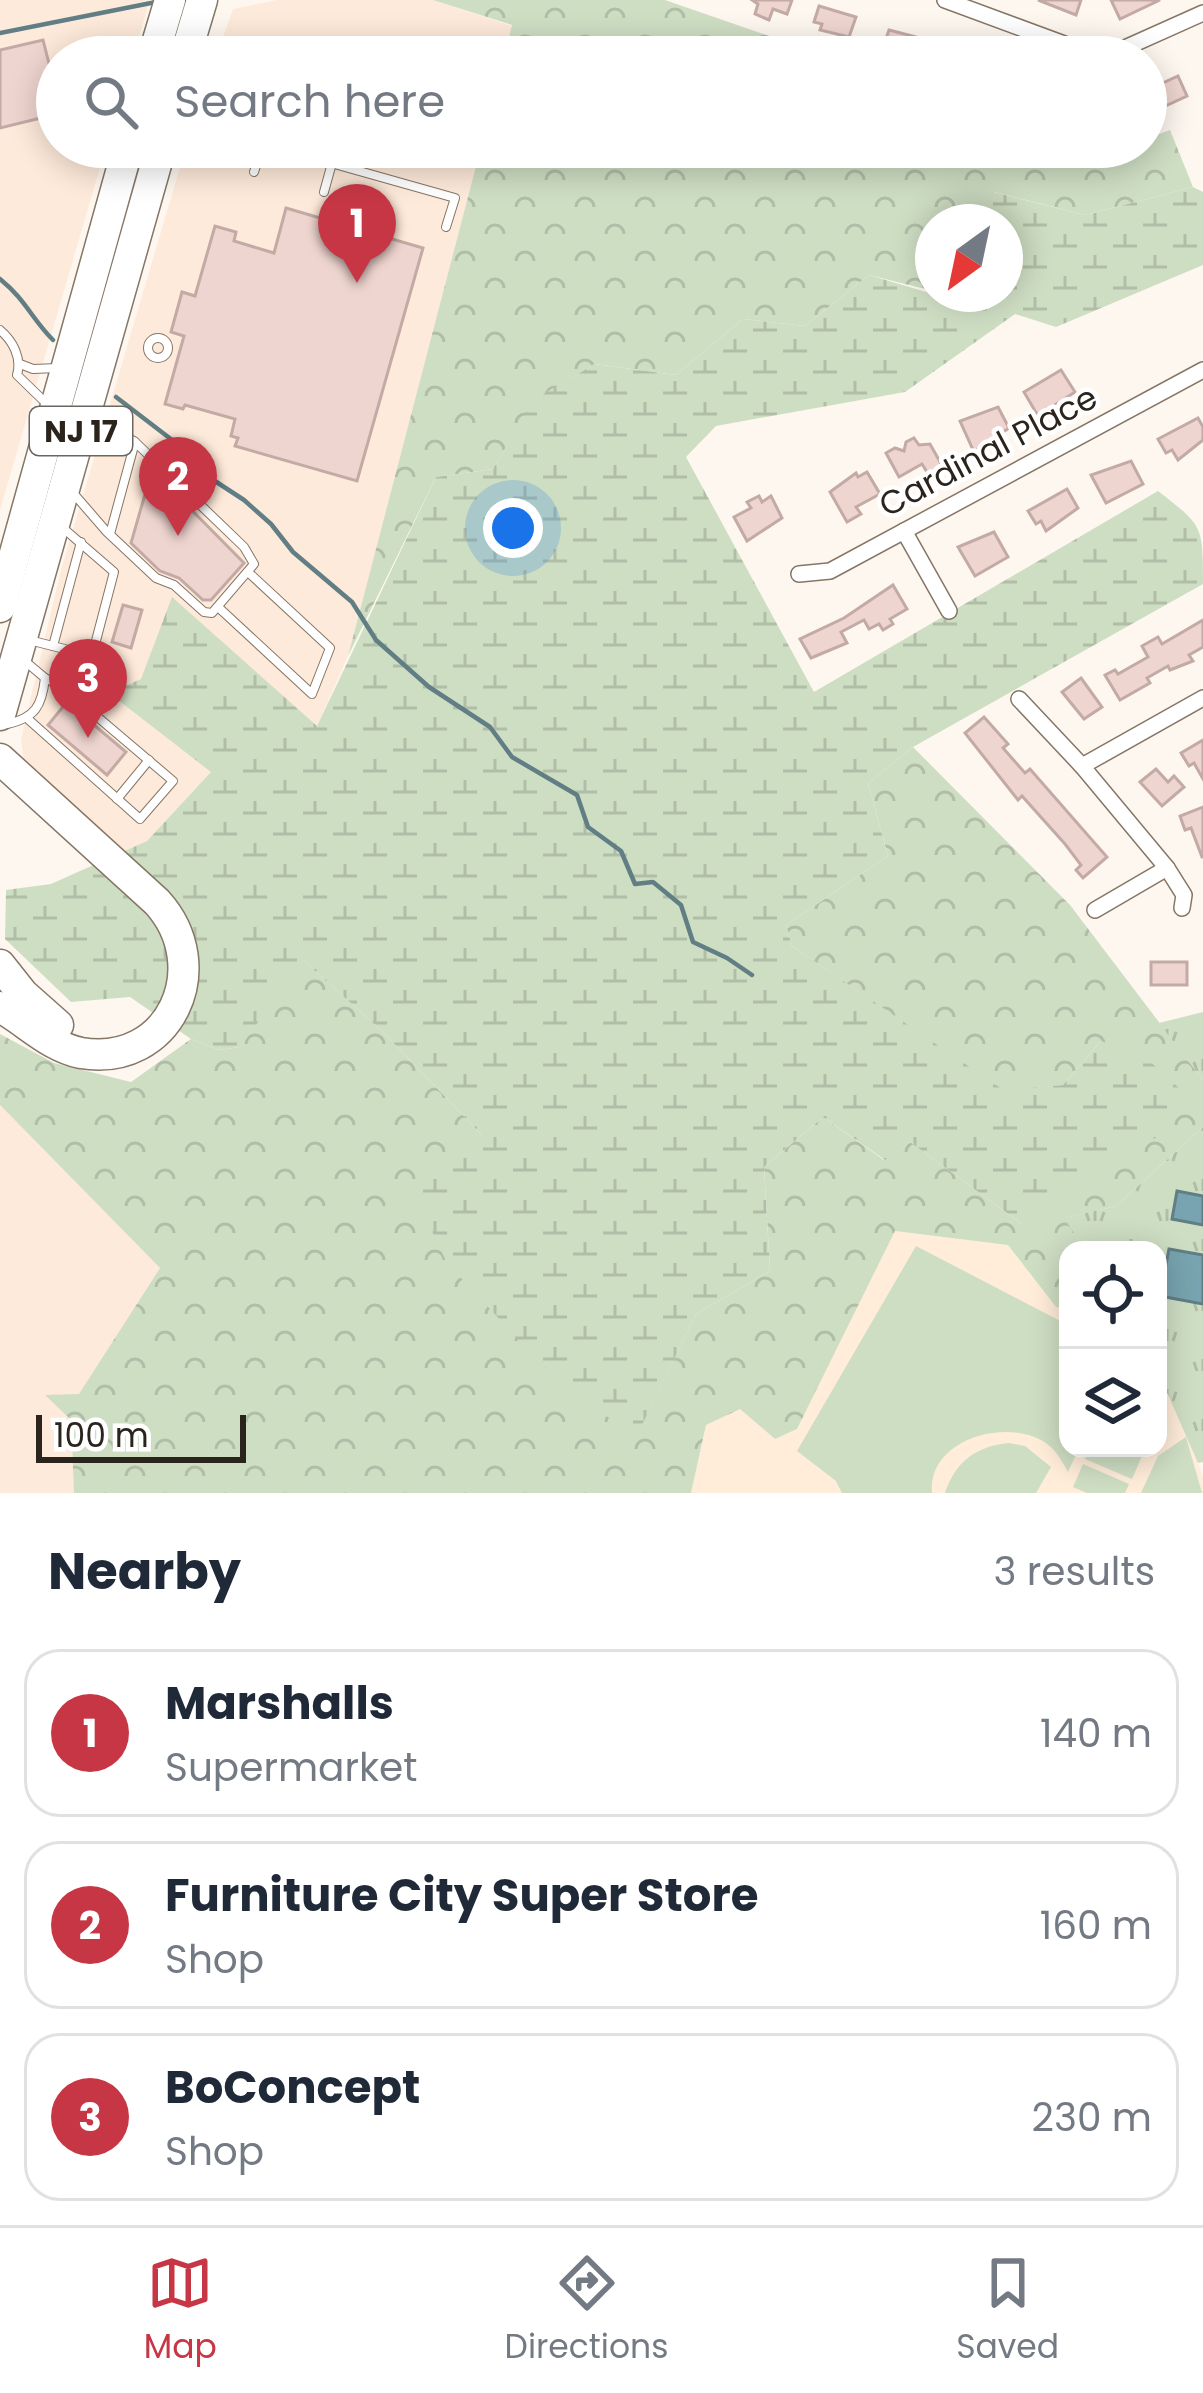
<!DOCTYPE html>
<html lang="en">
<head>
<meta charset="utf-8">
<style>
	body { margin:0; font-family:Poppins,sans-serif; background:#f6f6f7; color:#1f2937 }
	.controls { position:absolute; right:36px; bottom:36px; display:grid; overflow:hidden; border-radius:24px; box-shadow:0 6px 30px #0003 }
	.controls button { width:108px; height:108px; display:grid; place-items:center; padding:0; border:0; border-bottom:3px solid #e0e1e3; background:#fff; color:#1f2937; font:60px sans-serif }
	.compass { position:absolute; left:915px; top:204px; width:108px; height:108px; border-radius:50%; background:#fff; box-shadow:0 6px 30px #0003; rotate:213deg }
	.scale { position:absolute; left:36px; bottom:30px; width:210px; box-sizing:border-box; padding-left:12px; border:6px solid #2a241d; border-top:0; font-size:33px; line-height:42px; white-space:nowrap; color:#2a241d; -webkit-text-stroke:9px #fff; paint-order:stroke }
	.you { position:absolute; left:513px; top:528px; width:42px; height:42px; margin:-30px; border:9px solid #fff; border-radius:50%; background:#1a73e8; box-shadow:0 0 0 18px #1a73e833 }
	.badge { display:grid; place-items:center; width:78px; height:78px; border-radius:50%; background:#c63645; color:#fff; font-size:39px; font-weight:700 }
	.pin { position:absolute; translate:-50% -99px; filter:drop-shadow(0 3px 6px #0008) }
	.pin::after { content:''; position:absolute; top:63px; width:42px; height:36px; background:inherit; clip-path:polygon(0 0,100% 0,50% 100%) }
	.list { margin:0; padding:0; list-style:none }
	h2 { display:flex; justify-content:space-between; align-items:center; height:156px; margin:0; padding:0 48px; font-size:51px }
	h2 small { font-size:39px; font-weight:400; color:#747a83 }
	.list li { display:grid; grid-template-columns:78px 1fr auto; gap:36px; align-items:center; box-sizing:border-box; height:168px; margin:0 24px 24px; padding:0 24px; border:3px solid #e0e1e3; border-radius:36px }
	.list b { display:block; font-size:45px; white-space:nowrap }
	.list p { margin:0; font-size:39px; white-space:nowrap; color:#747a83 }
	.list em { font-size:39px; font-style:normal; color:#747a83 }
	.icon { flex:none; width:66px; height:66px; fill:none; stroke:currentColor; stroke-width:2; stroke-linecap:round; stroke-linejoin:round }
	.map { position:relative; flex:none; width:1203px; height:1493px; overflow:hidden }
	.search { position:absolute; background:#fff; box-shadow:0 6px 30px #0003; left:36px; right:36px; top:36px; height:132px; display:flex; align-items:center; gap:30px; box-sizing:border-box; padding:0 42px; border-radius:66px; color:#747a83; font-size:45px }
	.sheet { height:732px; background:#fff }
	nav { display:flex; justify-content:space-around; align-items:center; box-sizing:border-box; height:168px; border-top:3px solid #e0e1e3; background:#fff; font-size:33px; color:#747a83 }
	nav a { display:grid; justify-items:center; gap:6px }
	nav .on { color:#c63645 }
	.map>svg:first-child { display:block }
	.commercial { fill:#feeada }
	.built { fill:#ffecd9 }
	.grass { fill:#cedec3 }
	.forest { fill:url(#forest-crowns) }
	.wetland { fill:url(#wetland-marsh) }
	.park { fill:url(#park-tufts) }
	.water { fill:#77a4b0; stroke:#607e84; stroke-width:3 }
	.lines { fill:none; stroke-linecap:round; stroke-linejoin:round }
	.stream { stroke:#607e84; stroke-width:4.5 }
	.building { fill:#efd5cf; stroke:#c3aaa5; stroke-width:3 }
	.lane-casing { stroke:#857666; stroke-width:10 }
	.street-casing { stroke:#857666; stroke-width:18 }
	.highway-casing { stroke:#857666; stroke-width:33 }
	.lane { stroke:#fff; stroke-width:8 }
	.street { stroke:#fff; stroke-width:15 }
	.highway { stroke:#fff; stroke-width:30 }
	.labels { text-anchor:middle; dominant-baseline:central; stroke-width:9; stroke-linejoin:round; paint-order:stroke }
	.shield { fill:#fff; stroke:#6a6661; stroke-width:3 }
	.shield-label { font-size:30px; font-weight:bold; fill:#2a241d }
	.street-label { font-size:33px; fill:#2a241d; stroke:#fff }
</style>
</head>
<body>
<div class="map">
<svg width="1203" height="1493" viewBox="0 0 1203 1493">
	<defs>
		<pattern id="forest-crowns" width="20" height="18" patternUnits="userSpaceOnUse" patternTransform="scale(3)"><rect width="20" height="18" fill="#cedec3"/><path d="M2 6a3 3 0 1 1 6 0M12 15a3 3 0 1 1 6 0" fill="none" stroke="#b1bea7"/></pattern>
		<pattern id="wetland-marsh" width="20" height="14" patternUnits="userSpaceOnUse" patternTransform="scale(3)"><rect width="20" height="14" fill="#cedec3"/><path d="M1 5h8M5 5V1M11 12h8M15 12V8" fill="none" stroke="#b1bea7"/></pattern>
		<pattern id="park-tufts" width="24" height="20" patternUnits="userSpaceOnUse" patternTransform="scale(3)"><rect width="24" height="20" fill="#cedec3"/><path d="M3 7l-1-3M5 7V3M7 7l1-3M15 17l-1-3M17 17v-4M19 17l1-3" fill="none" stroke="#b1bea7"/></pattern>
	</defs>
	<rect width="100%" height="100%" fill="#fef7f0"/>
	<g class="commercial">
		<polygon points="0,0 150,0 133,57 57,57 57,147 106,147 0,510"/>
		<polygon points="277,0 433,0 512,26 504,57 216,57 233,9"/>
		<polygon points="186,147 481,147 348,656 317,726 141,679 110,692 212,771 147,841 120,853 25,769 21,739 61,570"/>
		<polygon points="0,1105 160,1268 79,1395 71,1420 74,1493 0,1493"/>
	</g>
	<polygon class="built" points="895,1231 1008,1245 1056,1307 1068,1310 1068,1448 1158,1448 1158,1372 1188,1432 1203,1478 1203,1493 691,1493 706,1425 740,1408 775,1439 797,1429"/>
	<g class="grass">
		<path d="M916,1246l152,79v123h11l-11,24c-6,-11 -13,-24 -25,-31 -39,-23 -116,-1 -111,52h-90l-6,-12 -39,-30z"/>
		<polygon points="1186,1437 1202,1493 1141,1493 1158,1456"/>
		<path d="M1009,1443l16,3 26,21 -15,26h-91c10,-31 31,-47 64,-50z"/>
		<polygon points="1090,1448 1124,1448 1142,1456 1132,1479 1085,1459"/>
		<polygon points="1083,1464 1129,1484 1125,1493 1087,1493 1073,1487"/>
	</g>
	<g class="forest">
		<polygon points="433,0 665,0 830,57 504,57 512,25"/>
		<path d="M1170,130l23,57 -108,28 -91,-23 -14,30h-47v69l-64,-16 -64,51 -62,-7 -67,56 -81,-11 -61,36 -41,69 -57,8 -88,179 133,-509h608c20,7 35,0 57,0v-8z"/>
		<polygon points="913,747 1070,905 1203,1080 1203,1127 1116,1206 1065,1218 1085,1250 1068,1250 1068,1310 1056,1307 1008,1245 895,1231 797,1429 775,1439 740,1409 706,1425 691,1493 74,1493 71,1420 45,1395 79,1394 160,1268 0,1105 0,1034 54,1063 131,1082 191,1039 219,1050 240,1047 302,959 383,1032 482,1135 639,1430 696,1314 770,1271 764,1167 823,1117 884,1160 910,1142 1022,1224 1101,1041 1063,1085 1005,1092 792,946 786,925 888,856 868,783"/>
	</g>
	<path class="wetland" d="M1193,187l10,5v73l-147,62 -41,-13 -110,78 -189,34 -30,31 128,235 344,-201c45,35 45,34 45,93l-290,163 -45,36 20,73 -102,69 6,21 213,145 58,-6 38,-44 43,15 36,33 -11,40 -147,95 -112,-82 -25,18 -62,-43 -59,50 6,104 -74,43 -57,117 -60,-27 -132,-141 -32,-68 67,-60 -99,-103 -80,-72 -63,87 -21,3 -28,-11 -61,-42 -59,5 -66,-63 1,-49 45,-6 96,-43 64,-69 -102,-79 32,-14 31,-82 145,129 119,-249 57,-8 40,-69 62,-36 81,11 67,-56 62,7 64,-51 64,19h72v-72h-25l13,-30 92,23z"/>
	<g class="park">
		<polygon points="1203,1012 1203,1080 1159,1023"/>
		<polygon points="1203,1127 1203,1462 1198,1463 1158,1372 1158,1250 1085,1250 1064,1218 1116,1206"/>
	</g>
	<g class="water">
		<polygon points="1177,1191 1203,1196 1203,1225 1172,1219"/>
		<polygon points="1169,1249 1203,1255 1203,1304 1160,1296"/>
	</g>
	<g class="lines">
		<g class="stream">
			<polyline points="0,33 156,2"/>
			<path d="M0,279c25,20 32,40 53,61"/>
			<polyline points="116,397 176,443 195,468 244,500 271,524 293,552 352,602 376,640 429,687 490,727 512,757 577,795 588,827 621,851 635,884 653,882 681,905 693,942 727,958 752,975"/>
		</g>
	</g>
	<g class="building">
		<polygon points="752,0 792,0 787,14 773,9 769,20 755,14 758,4"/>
		<polygon points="1038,0 1081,0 1076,15"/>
		<polygon points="1111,0 1160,0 1120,19"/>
		<polygon points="819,6 856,17 849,37 820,30 822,24 814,22"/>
		<polygon points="889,30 924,39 917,57 895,54 880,57"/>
		<polygon points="43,40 57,95 57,114 0,128 0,50"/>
		<polygon points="1178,76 1187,96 1161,108 1152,88"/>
		<polygon points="286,208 423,248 357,481 235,446 238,438 231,436 235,419 185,405 183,409 165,404 184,336 171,332 182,292 195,296 215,226 236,232 234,241 274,253"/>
		<polygon points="1061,370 1075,392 1038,416 1024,392"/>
		<polygon points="998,407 1009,428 974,452 960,421"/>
		<polygon points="1198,418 1203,427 1203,440 1178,460 1172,450 1166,453 1158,439"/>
		<polygon points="914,438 919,445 930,444 944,469 930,477 922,464 899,477 886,453 895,448 904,451 906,442"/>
		<polygon points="1131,461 1143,484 1106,503 1091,475"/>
		<polygon points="152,470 244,563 211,600 203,600 179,578 160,571 131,543"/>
		<polygon points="867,472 880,494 856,507 861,514 847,522 830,492 856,473 858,477"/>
		<polygon points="1067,489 1078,508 1046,531 1041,521 1036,524 1028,511"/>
		<polygon points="759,496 762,502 771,496 782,518 747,541 734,517 751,508 747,502"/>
		<polygon points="994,532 1008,557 975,576 958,547"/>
		<polygon points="893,585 907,609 890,619 893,624 883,630 879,624 869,629 864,620 841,632 847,643 811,658 800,639 844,618"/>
		<polygon points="123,605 142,610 131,648 112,642"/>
		<polygon points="1203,620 1203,647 1189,655 1193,661 1170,670 1168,666 1147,678 1150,683 1120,700 1105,675 1115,670 1118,674 1148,657 1142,646 1158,637 1162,644"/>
		<polygon points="1081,678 1102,707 1084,719 1062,692"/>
		<polygon points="67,702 126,752 107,775 48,725"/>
		<polygon points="984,717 1008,744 1003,748 1025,773 1030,769 1107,857 1083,878 1076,870 1081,865 1065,844 1022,796 1018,800 965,733"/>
		<polygon points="1203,740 1203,779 1194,763 1189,766 1181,753"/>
		<polygon points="1156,769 1168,782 1174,776 1184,787 1162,806 1140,782"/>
		<polygon points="1203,807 1203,857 1202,857 1191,828 1185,830 1180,816"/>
		<rect x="1151" y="962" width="36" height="23"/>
	</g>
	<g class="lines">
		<defs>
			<g id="lane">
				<polyline points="238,44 286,57"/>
				<polyline points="274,147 455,198 446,227"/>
				<polyline points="167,157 184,147"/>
				<polyline points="254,172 262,147"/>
				<polyline points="324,192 332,163"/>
				<path d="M0,330c13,11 22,28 17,45l30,29"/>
				<circle cx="158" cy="348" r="10"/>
				<polyline points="20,364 33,369 58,368"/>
				<polyline points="74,494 106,531 156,578 174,585 204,612 212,613 254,564 244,547 134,441 113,431 90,432"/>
				<polyline points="110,534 135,442"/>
				<polyline points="218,607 312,694 330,648 248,572"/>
				<polyline points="29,640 92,656 114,572 63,528"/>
				<polyline points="53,646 81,542"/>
				<polyline points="29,720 140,819 173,781 61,686 45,678"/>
				<path d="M7,724c28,-6 35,-18 38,-46l-19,-16"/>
				<polyline points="117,799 149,760"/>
			</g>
			<g id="street">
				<polyline points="945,0 1094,55 1107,56 1203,13"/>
				<polyline points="904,531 949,611"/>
				<polyline points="799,574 830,571 1203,370"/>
				<polyline points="1019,699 1082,766 1167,868 1184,895 1182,908"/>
				<polyline points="1082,766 1203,698"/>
				<polyline points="1095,910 1167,868"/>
			</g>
			<g id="highway">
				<polyline points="153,57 170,0"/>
				<polyline points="185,57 202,0"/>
				<polyline points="0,607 128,147"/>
				<polyline points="0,715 161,147"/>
				<path d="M0,759l157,143c59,65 13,166 -76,151 -31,-6 -54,-31 -81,-46"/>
				<polyline points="0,965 23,994 58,1025"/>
			</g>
		</defs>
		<use href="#lane" class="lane-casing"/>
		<use href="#street" class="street-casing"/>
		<use href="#highway" class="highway-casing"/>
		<use href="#lane" class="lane"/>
		<use href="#street" class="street"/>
		<use href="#highway" class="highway"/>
	</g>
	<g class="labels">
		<rect class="shield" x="30" y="407" width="102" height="48" rx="9"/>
		<g class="shield-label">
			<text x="81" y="431">NJ 17</text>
		</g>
		<g class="street-label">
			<text transform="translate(988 451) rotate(-28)">Cardinal Place</text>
		</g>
	</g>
</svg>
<div class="controls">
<button><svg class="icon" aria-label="locate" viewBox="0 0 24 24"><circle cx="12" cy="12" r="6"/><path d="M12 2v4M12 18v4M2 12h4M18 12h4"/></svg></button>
<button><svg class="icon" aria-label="layers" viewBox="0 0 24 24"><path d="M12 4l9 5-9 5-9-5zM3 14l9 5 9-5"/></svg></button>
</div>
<svg class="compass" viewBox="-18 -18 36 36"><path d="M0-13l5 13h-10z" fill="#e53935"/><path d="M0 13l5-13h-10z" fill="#747a83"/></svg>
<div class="scale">100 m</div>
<div class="you"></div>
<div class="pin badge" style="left:357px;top:283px">1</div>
<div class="pin badge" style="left:178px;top:536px">2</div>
<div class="pin badge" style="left:88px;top:738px">3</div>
<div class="search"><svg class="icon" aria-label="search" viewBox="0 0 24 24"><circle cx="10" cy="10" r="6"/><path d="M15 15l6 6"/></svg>Search here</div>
</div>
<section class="sheet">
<h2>Nearby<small>3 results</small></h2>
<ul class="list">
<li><span class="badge">1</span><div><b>Marshalls</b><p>Supermarket</p></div><em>140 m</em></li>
<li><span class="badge">2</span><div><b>Furniture City Super Store</b><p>Shop</p></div><em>160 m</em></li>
<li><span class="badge">3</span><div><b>BoConcept</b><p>Shop</p></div><em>230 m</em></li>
</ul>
</section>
<nav>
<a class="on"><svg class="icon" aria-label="map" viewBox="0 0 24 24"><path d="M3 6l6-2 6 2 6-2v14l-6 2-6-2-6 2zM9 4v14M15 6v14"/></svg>Map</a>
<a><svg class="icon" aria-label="directions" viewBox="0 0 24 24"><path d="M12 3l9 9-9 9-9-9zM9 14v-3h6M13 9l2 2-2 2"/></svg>Directions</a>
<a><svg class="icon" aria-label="saved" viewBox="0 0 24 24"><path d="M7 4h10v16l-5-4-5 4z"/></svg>Saved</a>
</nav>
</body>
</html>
